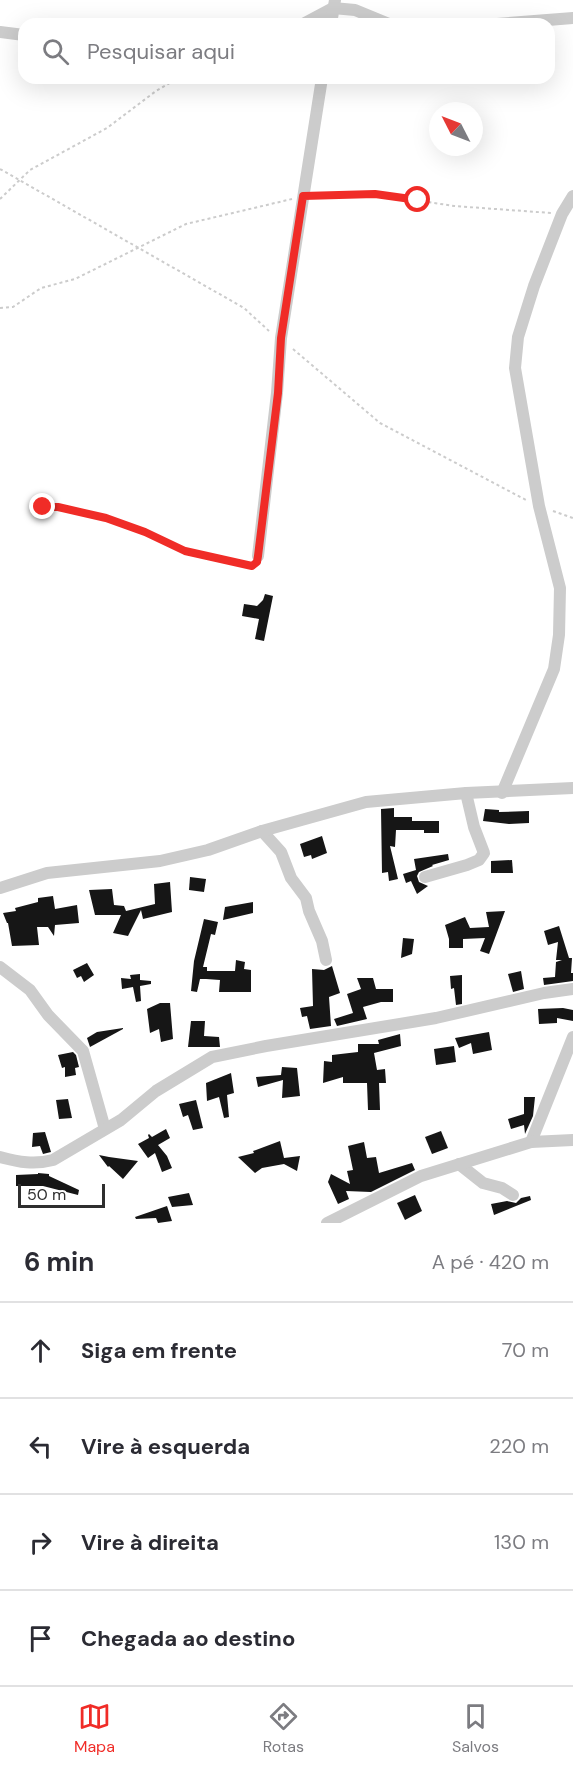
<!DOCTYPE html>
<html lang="pt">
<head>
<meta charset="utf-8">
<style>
	body { margin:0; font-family:"DM Sans",sans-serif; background:#f7f7f7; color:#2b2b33 }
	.compass { position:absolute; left:429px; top:102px; width:54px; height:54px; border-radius:50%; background:#fff; box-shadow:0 6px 24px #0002; rotate:312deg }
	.scale { position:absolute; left:18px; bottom:15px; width:87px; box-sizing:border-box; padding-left:6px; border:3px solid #2f2f2f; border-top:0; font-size:16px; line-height:21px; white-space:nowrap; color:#2f2f2f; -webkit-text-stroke:4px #fff; paint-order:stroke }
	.stop { position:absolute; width:18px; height:18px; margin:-14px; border:4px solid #f02c27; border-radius:50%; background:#fff }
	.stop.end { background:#f02c27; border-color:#fff; box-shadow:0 2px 6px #0008 }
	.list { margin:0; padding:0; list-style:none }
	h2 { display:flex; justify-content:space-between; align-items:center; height:78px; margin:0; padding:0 24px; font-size:26px }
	h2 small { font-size:20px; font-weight:400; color:#7c7c81 }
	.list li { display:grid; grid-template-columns:39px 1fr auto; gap:18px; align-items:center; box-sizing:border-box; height:96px; padding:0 24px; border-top:2px solid #e1e1e2 }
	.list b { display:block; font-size:22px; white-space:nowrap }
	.list em { font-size:20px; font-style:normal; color:#7c7c81 }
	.icon { flex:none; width:33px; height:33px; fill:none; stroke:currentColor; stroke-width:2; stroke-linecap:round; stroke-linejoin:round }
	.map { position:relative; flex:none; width:573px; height:1223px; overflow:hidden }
	.search { position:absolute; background:#fff; box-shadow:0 6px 24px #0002; left:18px; right:18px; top:18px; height:66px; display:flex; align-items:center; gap:15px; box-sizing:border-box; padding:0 21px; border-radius:18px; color:#7c7c81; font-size:22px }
	.sheet { height:462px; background:#fff }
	nav { display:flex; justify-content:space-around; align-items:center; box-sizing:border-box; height:84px; border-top:2px solid #e1e1e2; background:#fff; font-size:16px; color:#7c7c81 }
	nav a { display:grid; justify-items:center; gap:3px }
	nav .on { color:#f02c27 }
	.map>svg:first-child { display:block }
	.building { fill:#161616 }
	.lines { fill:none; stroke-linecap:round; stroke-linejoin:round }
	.path { stroke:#ccc; stroke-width:2; stroke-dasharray:3 3; stroke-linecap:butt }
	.street { stroke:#ccc; stroke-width:12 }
	.route { stroke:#f02c27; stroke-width:8 }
</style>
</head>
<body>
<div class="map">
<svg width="573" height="1223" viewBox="0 0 573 1223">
	<rect width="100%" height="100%" fill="#fff"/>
	<g class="building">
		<polygon points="265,594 273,596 264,641 255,639 259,619 242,616 244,604 257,606 263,600"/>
		<polygon points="394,808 394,817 412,817 412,821 439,821 439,833 424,833 424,830 396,830 395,847 390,846 398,879 389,881 388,872 382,873 381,809"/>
		<polygon points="485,809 499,810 499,812 529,811 529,823 509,824 483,821"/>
		<polygon points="322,836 327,853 312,859 311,855 304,857 300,844"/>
		<polygon points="448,854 449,860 432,865 433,866 419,872 417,876 419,882 428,886 417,894 411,881 406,883 403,874 416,870 414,859"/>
		<polygon points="512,860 513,873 491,873 491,861"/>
		<polygon points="190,877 206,879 204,892 189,890"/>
		<polygon points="170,882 172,912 143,919 141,910 128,936 113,933 121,915 95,915 89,890 112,889 114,905 124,906 126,911 155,904 154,884"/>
		<polygon points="53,896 55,909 77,905 79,923 55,925 54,936 48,927 37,927 39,945 12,946 8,923 7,923 3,913 16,911 15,908 38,902 38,898"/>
		<polygon points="253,902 253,913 223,920 225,907"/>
		<polygon points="505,911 489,954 480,951 485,938 463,939 463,948 449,948 449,939 445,925 465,917 470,928 489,927 486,912"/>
		<polygon points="204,919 218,922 215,935 211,934 203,967 207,967 207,971 235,971 236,960 245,962 244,969 251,970 251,992 219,992 220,980 206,979 200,979 197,992 191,991 194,961"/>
		<polygon points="559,926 569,958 572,958 571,973 573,973 573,981 544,985 543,978 555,977 556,962 562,960 556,960 558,942 548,945 544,931"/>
		<polygon points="403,938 414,939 412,954 401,958"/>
		<polygon points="87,963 94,975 84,982 81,976 77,978 73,970"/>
		<polygon points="332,966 340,993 329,997 331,1026 310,1029 307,1016 302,1017 300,1008 313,1006 312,969 324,970"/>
		<polygon points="521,971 524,989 513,992 508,974"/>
		<polygon points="140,974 140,980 151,981 151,984 140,986 141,1001 136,1002 133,987 122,989 121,978 131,979 130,975"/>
		<polygon points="462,975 462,1004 456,1005 454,988 451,989 450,976"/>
		<polygon points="357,978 373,978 376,989 393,989 393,1002 381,1002 363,1007 367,1019 337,1026 334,1019 353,1013 347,994 361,989"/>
		<polygon points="160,1003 170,1003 173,1039 161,1042 159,1029 150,1033 147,1009"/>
		<polygon points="563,1008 573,1010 573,1021 557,1018 557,1023 539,1024 538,1009"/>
		<polygon points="191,1021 205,1021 204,1036 219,1037 220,1047 188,1047"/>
		<polygon points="123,1028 123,1029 90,1047 87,1038 97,1032"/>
		<polygon points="489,1032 492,1050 473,1054 471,1043 459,1048 455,1038"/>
		<polygon points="400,1034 401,1046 374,1053 377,1070 385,1069 386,1083 379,1083 380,1110 368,1110 367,1083 343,1083 343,1077 323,1083 324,1061 332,1062 332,1055 358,1052 358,1044 379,1044 378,1040"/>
		<polygon points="454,1046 456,1062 436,1065 434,1049"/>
		<polygon points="73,1052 76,1055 79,1067 75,1068 76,1075 65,1077 65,1067 62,1068 58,1055"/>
		<polygon points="282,1067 297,1068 300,1096 282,1098 283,1080 258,1087 256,1077 281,1075"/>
		<polygon points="231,1073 234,1093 227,1095 229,1117 224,1118 219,1097 207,1101 206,1083"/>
		<polygon points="524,1097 535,1097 533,1116 525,1134 524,1125 511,1129 508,1119 524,1114"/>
		<polygon points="68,1099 72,1118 59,1119 56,1100"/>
		<polygon points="196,1100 203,1128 193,1130 188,1115 183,1117 179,1104"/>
		<polygon points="166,1129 170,1138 158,1145 167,1156 172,1168 162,1172 155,1153 148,1158 138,1144 149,1138 148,1135 149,1134 152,1137"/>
		<polygon points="441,1131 448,1148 432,1154 425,1137"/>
		<polygon points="45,1132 51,1152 43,1154 40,1146 32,1147 33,1133"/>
		<polygon points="280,1141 284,1158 300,1156 297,1171 284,1164 262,1168 255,1173 238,1157 254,1153 253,1151"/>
		<polygon points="364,1142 367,1158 376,1157 379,1173 412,1163 415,1170 371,1192 346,1191 349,1199 338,1204 328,1182 331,1174 350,1184 347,1171 353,1170 348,1146"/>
		<polygon points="99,1155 109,1157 138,1161 123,1179 109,1166 108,1167"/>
		<polygon points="38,1173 49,1174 49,1176 79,1190 78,1195 43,1186 16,1186 16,1175 38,1174"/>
		<polygon points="189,1193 193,1205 172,1207 168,1197"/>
		<polygon points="415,1195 422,1211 405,1220 397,1203"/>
		<polygon points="530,1196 531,1200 494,1215 491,1204 507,1201 516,1203 521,1198"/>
		<polygon points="167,1206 172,1221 158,1223 156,1218 136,1219 135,1217"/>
	</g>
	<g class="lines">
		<g class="path">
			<polyline points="0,169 244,308 269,331"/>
			<polyline points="315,195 375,194 454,206 551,213"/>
			<polyline points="0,199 30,170 107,128 156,91 178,78"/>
			<polyline points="0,308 13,307 41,288 75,279 186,224 292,199"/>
			<polyline points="293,349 380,423 526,500"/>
			<polyline points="43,507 58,507 106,518 145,532 185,551 252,566"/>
			<polyline points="553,511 573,518"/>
		</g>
		<g class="street">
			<polyline points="303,24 333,8 355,10 389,24"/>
			<polyline points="331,24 335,0"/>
			<polyline points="497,24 573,18"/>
			<polyline points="0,32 24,35"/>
			<polyline points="258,556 277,393 281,338 322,78"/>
			<polyline points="502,793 554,669 559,635 560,588 539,506 515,368 518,337 534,286 562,214 573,196"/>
			<polyline points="262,831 281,852 291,878 306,898 309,911 322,941 326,960"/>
			<polyline points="425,877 467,865 479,860 484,853 474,827 466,793"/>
			<polyline points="0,888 47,873 160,861 208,850 262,831 366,802 466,793 573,788"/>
			<polyline points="0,967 30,990 48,1015 83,1051 105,1129"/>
			<polyline points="531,1142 573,1037"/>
			<path d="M0,1157c19,5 34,8 53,3l68,-40 35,-29 56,-34 54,-11 170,-28 108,-25 29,-4"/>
			<polyline points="459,1164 483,1183 502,1188 513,1195"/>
			<polyline points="327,1223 421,1176 531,1142 573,1140"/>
		</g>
	</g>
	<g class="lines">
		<polyline class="route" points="43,507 58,507 106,518 145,532 185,551 252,566 257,562 258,556 278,393 281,338 303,196 375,194 418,200"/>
	</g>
</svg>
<svg class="compass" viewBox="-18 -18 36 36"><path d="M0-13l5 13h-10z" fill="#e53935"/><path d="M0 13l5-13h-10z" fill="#7c7c81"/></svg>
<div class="scale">50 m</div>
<div class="stop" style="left:418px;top:200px"></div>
<div class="stop end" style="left:43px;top:507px"></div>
<div class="search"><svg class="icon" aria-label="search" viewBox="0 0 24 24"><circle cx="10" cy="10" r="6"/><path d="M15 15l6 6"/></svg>Pesquisar aqui</div>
</div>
<section class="sheet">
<h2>6 min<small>A pé · 420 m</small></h2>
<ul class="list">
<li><svg class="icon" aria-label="ahead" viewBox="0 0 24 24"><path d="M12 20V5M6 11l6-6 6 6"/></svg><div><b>Siga em frente</b></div><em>70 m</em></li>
<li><svg class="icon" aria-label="left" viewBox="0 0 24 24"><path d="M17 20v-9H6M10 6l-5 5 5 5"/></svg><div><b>Vire à esquerda</b></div><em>220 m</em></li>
<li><svg class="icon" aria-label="right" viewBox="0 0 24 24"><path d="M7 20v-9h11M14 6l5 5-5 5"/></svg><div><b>Vire à direita</b></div><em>130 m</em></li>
<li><svg class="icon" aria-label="arrive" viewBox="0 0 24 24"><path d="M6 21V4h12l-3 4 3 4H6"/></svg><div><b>Chegada ao destino</b></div></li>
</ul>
</section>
<nav>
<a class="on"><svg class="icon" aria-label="map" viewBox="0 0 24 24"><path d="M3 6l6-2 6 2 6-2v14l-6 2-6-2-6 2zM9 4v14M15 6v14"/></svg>Mapa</a>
<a><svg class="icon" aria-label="directions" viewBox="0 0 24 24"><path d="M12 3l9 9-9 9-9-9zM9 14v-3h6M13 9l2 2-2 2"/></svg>Rotas</a>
<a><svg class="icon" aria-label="saved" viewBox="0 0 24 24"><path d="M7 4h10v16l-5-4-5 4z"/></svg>Salvos</a>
</nav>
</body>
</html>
